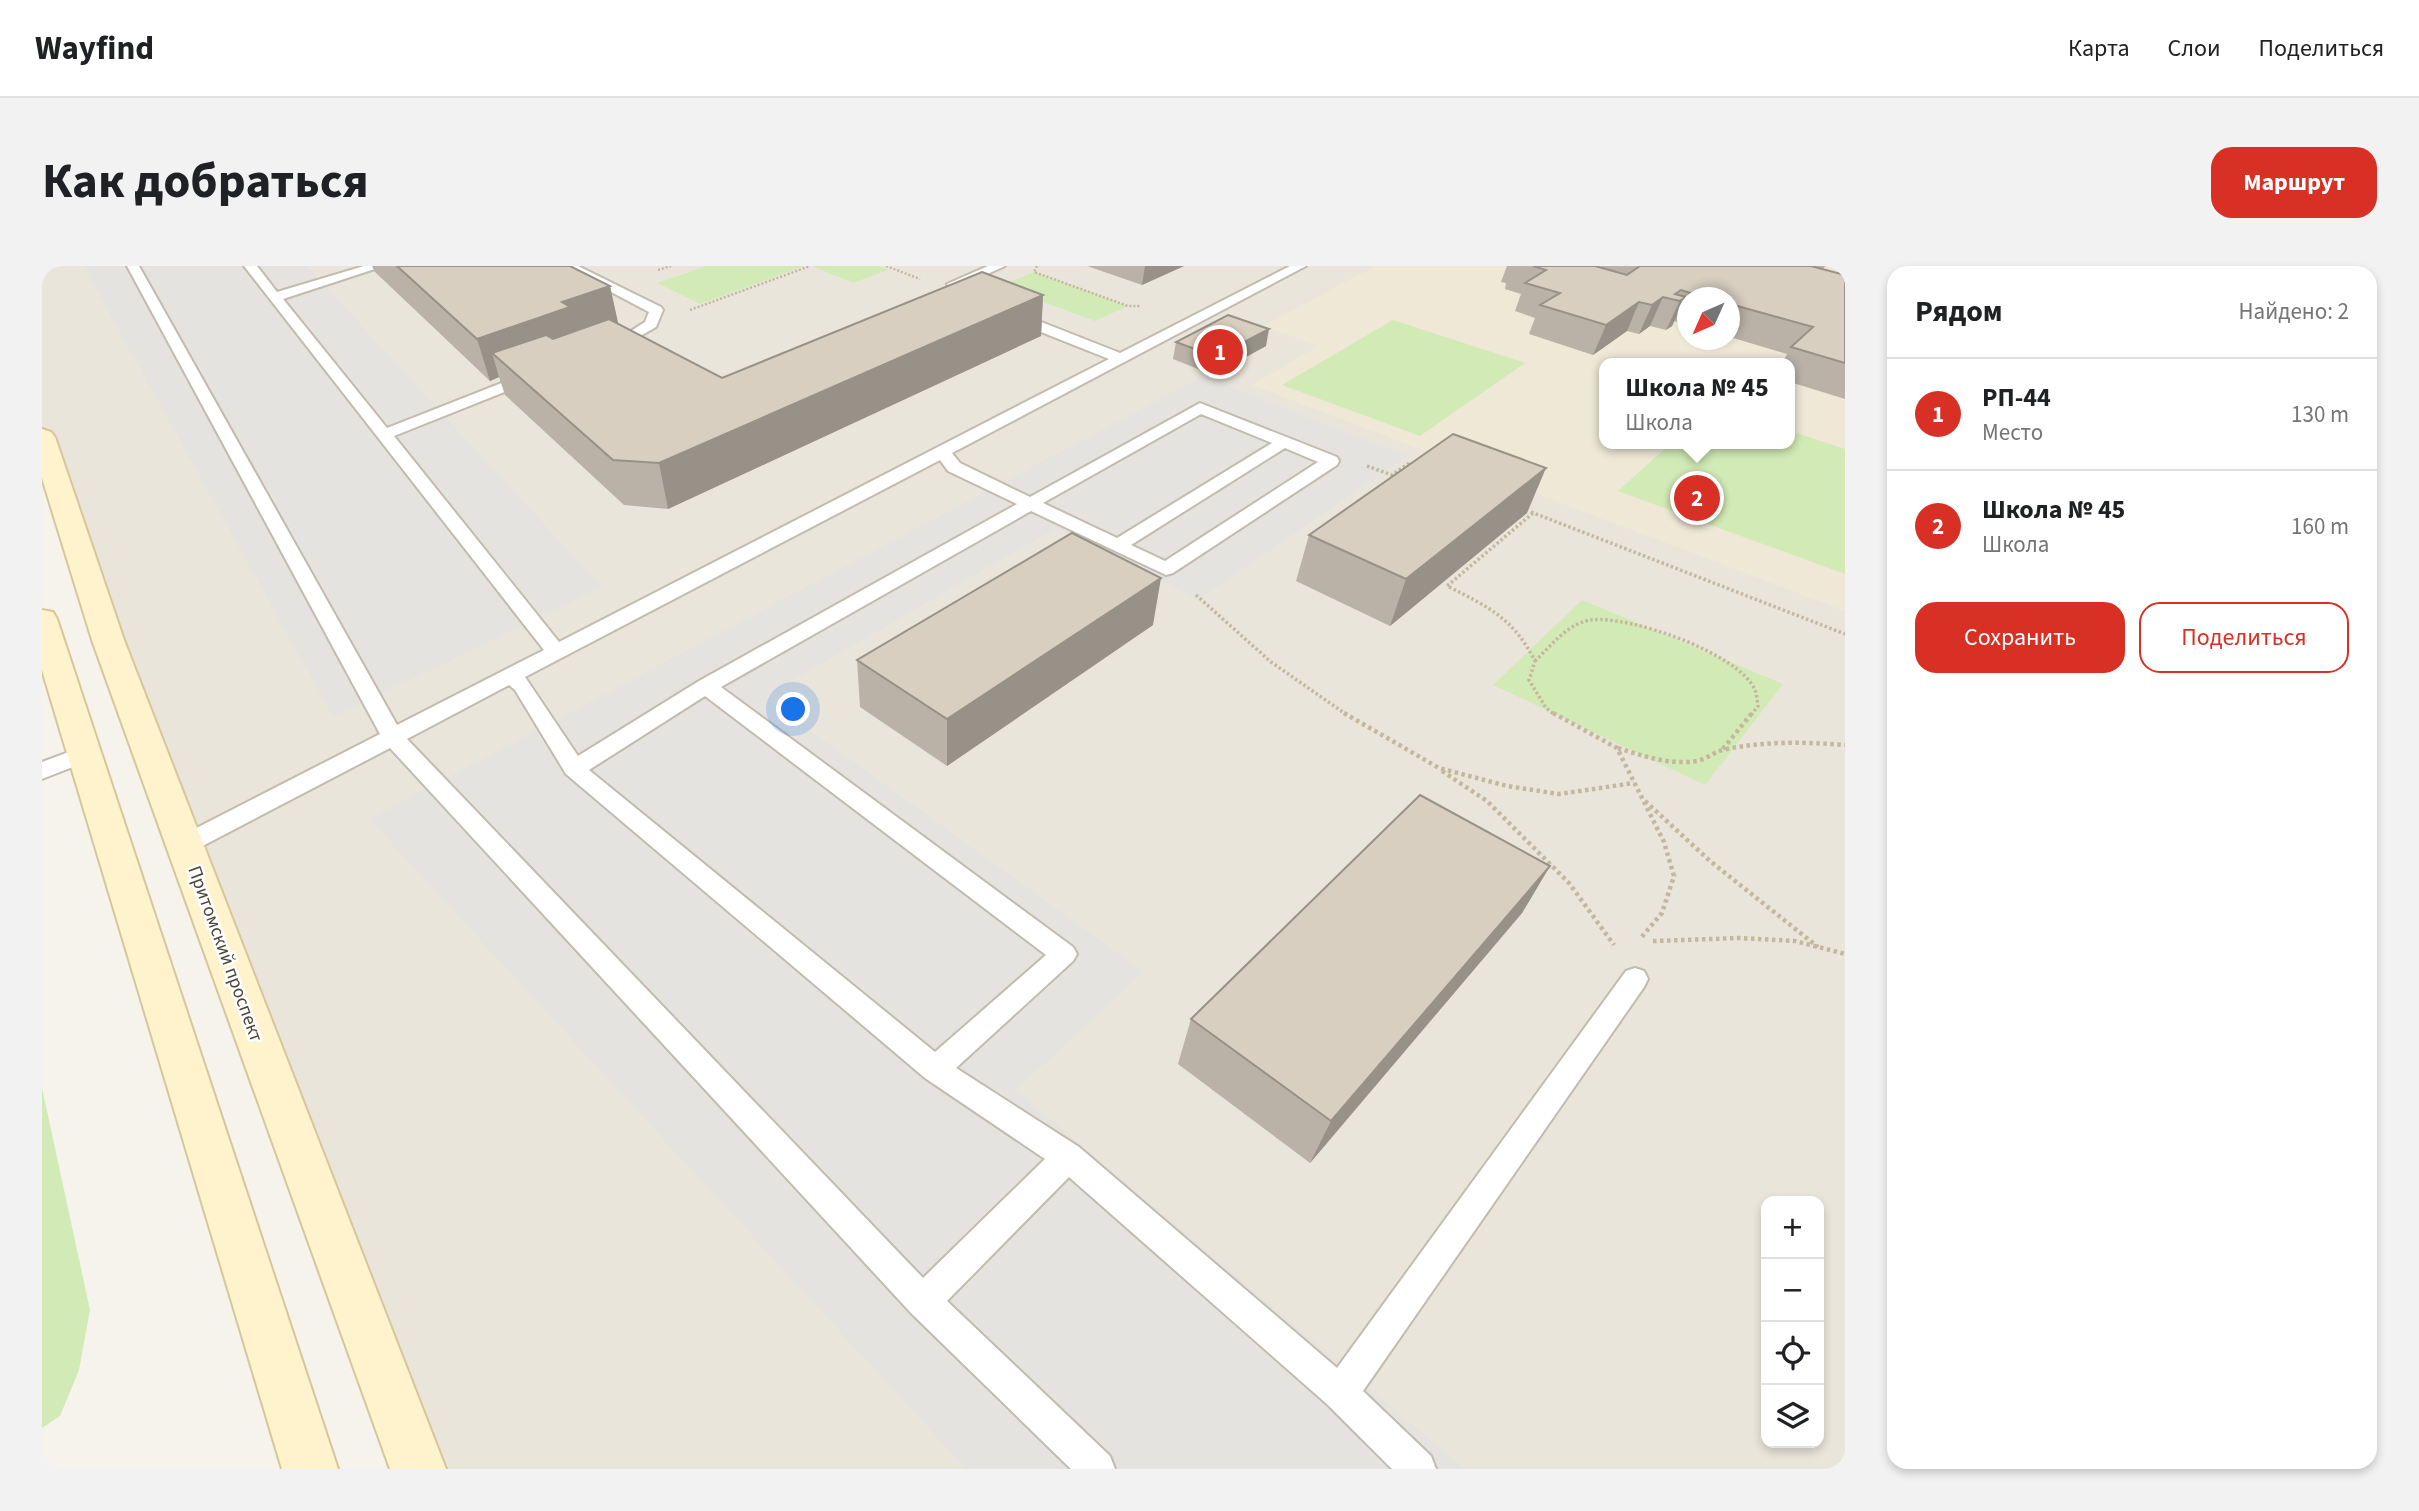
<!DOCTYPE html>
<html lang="ru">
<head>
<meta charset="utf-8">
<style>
	body { margin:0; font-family:"Source Sans 3",sans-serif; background:#f2f2f2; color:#202124 }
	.controls { position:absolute; right:21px; bottom:21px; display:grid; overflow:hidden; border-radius:14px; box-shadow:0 4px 10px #0003 }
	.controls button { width:63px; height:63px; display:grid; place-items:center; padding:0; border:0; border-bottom:2px solid #e0e0e0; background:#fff; color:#202124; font:35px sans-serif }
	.compass { position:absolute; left:1635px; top:21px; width:63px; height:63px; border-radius:50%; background:#fff; box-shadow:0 4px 10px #0003; rotate:225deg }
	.you { position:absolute; left:752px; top:444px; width:24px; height:24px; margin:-18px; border:5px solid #fff; border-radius:50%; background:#1a73e8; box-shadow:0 0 0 10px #1a73e833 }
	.badge { display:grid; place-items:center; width:46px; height:46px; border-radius:50%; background:#d93025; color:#fff; font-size:23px; font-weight:700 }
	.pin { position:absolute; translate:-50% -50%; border:4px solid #fff; box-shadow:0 2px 7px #0006 }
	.popup { position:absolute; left:1557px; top:92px; width:196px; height:91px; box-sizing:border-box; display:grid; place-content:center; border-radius:14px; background:#fff; filter:drop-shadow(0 2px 5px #0005); font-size:23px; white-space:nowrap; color:#757577 }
	.popup b { font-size:26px; color:#202124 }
	.popup::after { content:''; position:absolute; left:50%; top:100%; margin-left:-14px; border:14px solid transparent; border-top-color:#fff }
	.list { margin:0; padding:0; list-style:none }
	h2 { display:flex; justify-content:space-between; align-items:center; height:91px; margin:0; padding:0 28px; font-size:30px }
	h2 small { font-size:23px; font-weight:400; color:#757577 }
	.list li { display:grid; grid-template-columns:46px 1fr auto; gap:21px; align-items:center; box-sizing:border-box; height:112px; padding:0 28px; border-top:2px solid #e0e0e0 }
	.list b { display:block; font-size:26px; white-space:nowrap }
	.list p { margin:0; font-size:23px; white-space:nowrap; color:#757577 }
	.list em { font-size:23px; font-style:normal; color:#757577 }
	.actions { display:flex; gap:14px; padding:21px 28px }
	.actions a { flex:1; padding:16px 0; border:2px solid #d93025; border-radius:21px; text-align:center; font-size:24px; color:#d93025 }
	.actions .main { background:#d93025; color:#fff }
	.icon { flex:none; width:38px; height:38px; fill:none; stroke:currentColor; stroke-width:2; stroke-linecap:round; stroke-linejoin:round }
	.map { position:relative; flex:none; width:1803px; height:1203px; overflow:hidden; border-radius:21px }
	header { display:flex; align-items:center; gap:42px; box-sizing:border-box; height:98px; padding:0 35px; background:#fff; border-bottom:2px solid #e0e0e0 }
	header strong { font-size:33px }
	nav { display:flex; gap:38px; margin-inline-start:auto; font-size:24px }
	.intro { display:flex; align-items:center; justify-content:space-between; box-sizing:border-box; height:168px; padding:0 42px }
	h1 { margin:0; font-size:49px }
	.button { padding:18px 32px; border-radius:21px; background:#d93025; color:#fff; font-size:24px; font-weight:700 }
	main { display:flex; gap:42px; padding:0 42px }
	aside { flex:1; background:#fff; border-radius:21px; box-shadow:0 4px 10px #0003 }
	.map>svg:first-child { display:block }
	.residential { fill:#eae5da; fill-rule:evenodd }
	.education { fill:#efe8d6; fill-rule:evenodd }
	.green { fill:#d2eab5 }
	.parking { fill:#e5e3e0 }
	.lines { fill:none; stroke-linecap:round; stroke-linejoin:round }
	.lane-casing { stroke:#c2bbae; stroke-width:4 }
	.secondary-casing { stroke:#d6c79b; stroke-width:4 }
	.path-far2 { stroke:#c4b79f; stroke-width:2.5; stroke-dasharray:2 2; stroke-linecap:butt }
	.path-far1 { stroke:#c4b79f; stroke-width:3.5; stroke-dasharray:2.5 2.5; stroke-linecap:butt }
	.path { stroke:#c4b79f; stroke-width:4.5; stroke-dasharray:3.5 3.5; stroke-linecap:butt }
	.lane { fill:#fff; fill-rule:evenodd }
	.secondary { fill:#fff3cd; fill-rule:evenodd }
	.wall { fill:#bab2a6 }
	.shaded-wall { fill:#979187 }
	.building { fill:#d8cfc1; stroke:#979187; stroke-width:2 }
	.labels { text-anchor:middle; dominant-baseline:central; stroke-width:5; stroke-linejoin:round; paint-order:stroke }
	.street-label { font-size:19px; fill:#4b4439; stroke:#fff }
</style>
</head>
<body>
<header>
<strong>Wayfind</strong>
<nav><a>Карта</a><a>Слои</a><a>Поделиться</a></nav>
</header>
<div class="intro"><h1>Как добраться</h1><a class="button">Маршрут</a></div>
<main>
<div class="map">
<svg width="1803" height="1203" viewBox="0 0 1803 1203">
	<rect width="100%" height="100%" fill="#f6f3ec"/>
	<path class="residential" d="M0,0h1803v1203h-1427l-376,-1034zM1646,32h42v42h-42zM1562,97h186v81h-186zM1724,935h53v242h-53z"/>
	<path class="education" d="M1334,0h469v345l-593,-226 67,-39 -56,-20zM1646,32h42v42h-42zM1562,97h186v81h-186z"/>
	<g class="green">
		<polygon points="665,0 762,0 658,38 615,17"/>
		<polygon points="770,0 837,0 846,4 811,17"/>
		<polygon points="992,6 1086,40 1053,55 958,20"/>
		<polygon points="1351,54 1483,97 1378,170 1240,119"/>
		<polygon points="1748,165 1803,183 1803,308 1576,225 1628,178 1748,178"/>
		<polygon points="1540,334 1741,418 1663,519 1451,419"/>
		<polygon points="0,822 48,1044 37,1104 18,1150 0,1162"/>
	</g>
	<g class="parking">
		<polygon points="41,0 265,0 560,321 291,451"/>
		<polygon points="1161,110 1365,190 1156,334 1014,262 722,431 1102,706 974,824 1423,1203 924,1203 327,553"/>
	</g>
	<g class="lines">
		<defs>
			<g id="lane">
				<path d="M85,0h12l258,459 147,-75 -300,-384h13l20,26 87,-26h20l-101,33 104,129 140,-55h10l2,3 -2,3 -143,57 165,206 550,-283 -103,-41v-6h10l104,41 170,-87h16l-354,187 8,10 70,34 170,-94 137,54 2,4 -2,4 -164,108 -7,2 -135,-64 -310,176 352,260 4,7 -4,7 -117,107 123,79 258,221 289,-397 9,-3 9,3 4,8 -4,8 -281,404 68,65 5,13h-44l-64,-64 -259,-228 -122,124 163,155 5,13h-44l-160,-156 -521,-565 -197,103 -9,3 -9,-3 -3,-6 3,-6 205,-105zM1159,148l71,29 -155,95 -74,-35zM1243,182l33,14 -153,99 -34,-16zM898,194l8,11 69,33 -318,177 -121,75 -53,-79zM467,419l6,5 51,84 359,304 120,81 -122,119 -516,-539zM663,430l341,259 -111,97 -346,-282z"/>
				<polygon points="520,0 536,0 619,41 621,44 614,61 595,72 611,82 609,85 599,85 578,72 603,56 607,46"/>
				<polygon points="946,0 963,0 917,21 907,21 905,18"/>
				<polygon points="43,480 51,483 54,488 51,493 0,513 0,496"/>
			</g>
			<g id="secondary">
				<polygon points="0,163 9,166 13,171 82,374 404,1203 348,1203 50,374 0,212"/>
				<polygon points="0,344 11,346 15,353 296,1203 240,1203 0,404"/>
			</g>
		</defs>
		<use href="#lane" class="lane-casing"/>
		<use href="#secondary" class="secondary-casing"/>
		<g class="path-far2">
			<polyline points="844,0 878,13"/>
			<polyline points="995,0 992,6 1086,40 1099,40"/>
			<polyline points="616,4 629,0"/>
			<polyline points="648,44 768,0"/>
		</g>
		<g class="path-far1">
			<polyline points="1325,200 1350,209 1366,198 1370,200"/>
			<polyline points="1489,246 1803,368"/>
			<path d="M1491,247l-86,73c42,21 66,32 88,75l-6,19 17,28 9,7"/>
			<polyline points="1154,329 1229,396 1305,449"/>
			<path d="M1493,395c16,-15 33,-38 56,-41 38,-5 148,33 164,70 2,5 2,11 3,16l-7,9"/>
		</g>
		<g class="path">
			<polyline points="1302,447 1397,502 1465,520 1517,528 1592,517"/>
			<polyline points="1511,447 1575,482 1622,576 1632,610 1620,647 1598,673"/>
			<path d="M1576,482c22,7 45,15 69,14 20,0 25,-11 40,-13 39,-8 78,-7 118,-4"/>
			<polyline points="1681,483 1710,447"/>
			<polyline points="1400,505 1445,535 1527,617 1572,679"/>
			<polyline points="1603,535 1668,595 1776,681"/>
			<polyline points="1611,675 1698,672 1753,675 1803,688"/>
		</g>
		<use href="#lane" class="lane"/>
		<use href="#secondary" class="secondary"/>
	</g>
	<g class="wall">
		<polygon points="330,0 528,0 568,20 576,59 680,112 1001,29 999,70 626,243 582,239 463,129 457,111 448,115 333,6"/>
		<polygon points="1045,0 1142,0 1100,19"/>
		<polygon points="1465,0 1553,0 1559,1 1559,0 1784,0 1780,3 1803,9 1803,133 1748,116 1748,97 1740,97 1745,88 1688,71 1688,32 1646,32 1646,59 1632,55 1630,60 1624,64 1608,60 1597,68 1585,65 1551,89 1487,68 1493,52 1473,45 1479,28 1463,23 1464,17 1459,16"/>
		<polygon points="1134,76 1224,80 1171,109 1131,93"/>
		<polygon points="1485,247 1348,360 1254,315 1267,269"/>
		<polygon points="1111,359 905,500 818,441 815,394"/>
		<polygon points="1508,600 1480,647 1268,897 1136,798 1149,753"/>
	</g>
	<g class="shaded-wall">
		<polygon points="1103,0 1142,0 1100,19"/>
		<polygon points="568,20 577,61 450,87 457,111 448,115 435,73 520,36"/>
		<polygon points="1001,29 999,70 626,243 617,197"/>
		<polygon points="1621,31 1608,60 1597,68 1610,39"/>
		<polygon points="1644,31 1630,60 1624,64 1638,35"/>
		<polygon points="1597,36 1585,65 1551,89 1564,59"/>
		<polygon points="1227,63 1224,80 1171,109 1174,91"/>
		<polygon points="1504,202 1485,247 1348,360 1364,313"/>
		<polygon points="1119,312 1111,359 905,500 905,453"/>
		<polygon points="1508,600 1480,647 1268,897 1289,855"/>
	</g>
	<g class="building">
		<polygon points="355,0 528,0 568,20 520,36 528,41 435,73"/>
		<polygon points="1491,0 1553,0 1585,9 1598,0 1769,0 1803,9 1803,97 1749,81 1771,61 1688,38 1688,32 1665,32 1639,24 1633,28 1644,31 1638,35 1621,31 1610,39 1597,36 1564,59 1498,39 1518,27 1483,17 1504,4"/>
		<polygon points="940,6 1001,29 617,197 571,194 450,87 504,69 511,73 567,53 680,112"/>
		<polygon points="1186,49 1227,63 1174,91 1134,76"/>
		<polygon points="1411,168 1504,202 1364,313 1267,269"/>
		<polygon points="1030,267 1119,312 905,453 815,394"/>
		<polygon points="1378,529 1508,600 1289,855 1149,753"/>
	</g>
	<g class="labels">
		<g class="street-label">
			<text transform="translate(183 688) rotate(70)">Притомский проспект</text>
		</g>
	</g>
</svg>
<div class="controls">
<button>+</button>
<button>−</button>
<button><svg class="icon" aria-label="locate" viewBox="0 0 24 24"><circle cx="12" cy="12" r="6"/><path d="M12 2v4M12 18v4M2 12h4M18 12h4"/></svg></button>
<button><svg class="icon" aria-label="layers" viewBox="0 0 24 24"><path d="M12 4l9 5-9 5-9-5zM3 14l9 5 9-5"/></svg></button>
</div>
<svg class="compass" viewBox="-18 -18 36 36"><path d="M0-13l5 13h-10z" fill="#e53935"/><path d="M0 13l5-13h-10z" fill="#757577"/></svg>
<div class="you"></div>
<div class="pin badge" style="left:1178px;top:86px">1</div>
<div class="pin badge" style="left:1655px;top:232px">2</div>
<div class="popup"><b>Школа № 45</b>Школа</div>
</div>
<aside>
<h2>Рядом<small>Найдено: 2</small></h2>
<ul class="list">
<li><span class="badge">1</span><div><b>РП-44</b><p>Место</p></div><em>130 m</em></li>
<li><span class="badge">2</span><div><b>Школа № 45</b><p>Школа</p></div><em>160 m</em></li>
</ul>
<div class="actions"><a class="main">Сохранить</a><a>Поделиться</a></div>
</aside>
</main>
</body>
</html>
